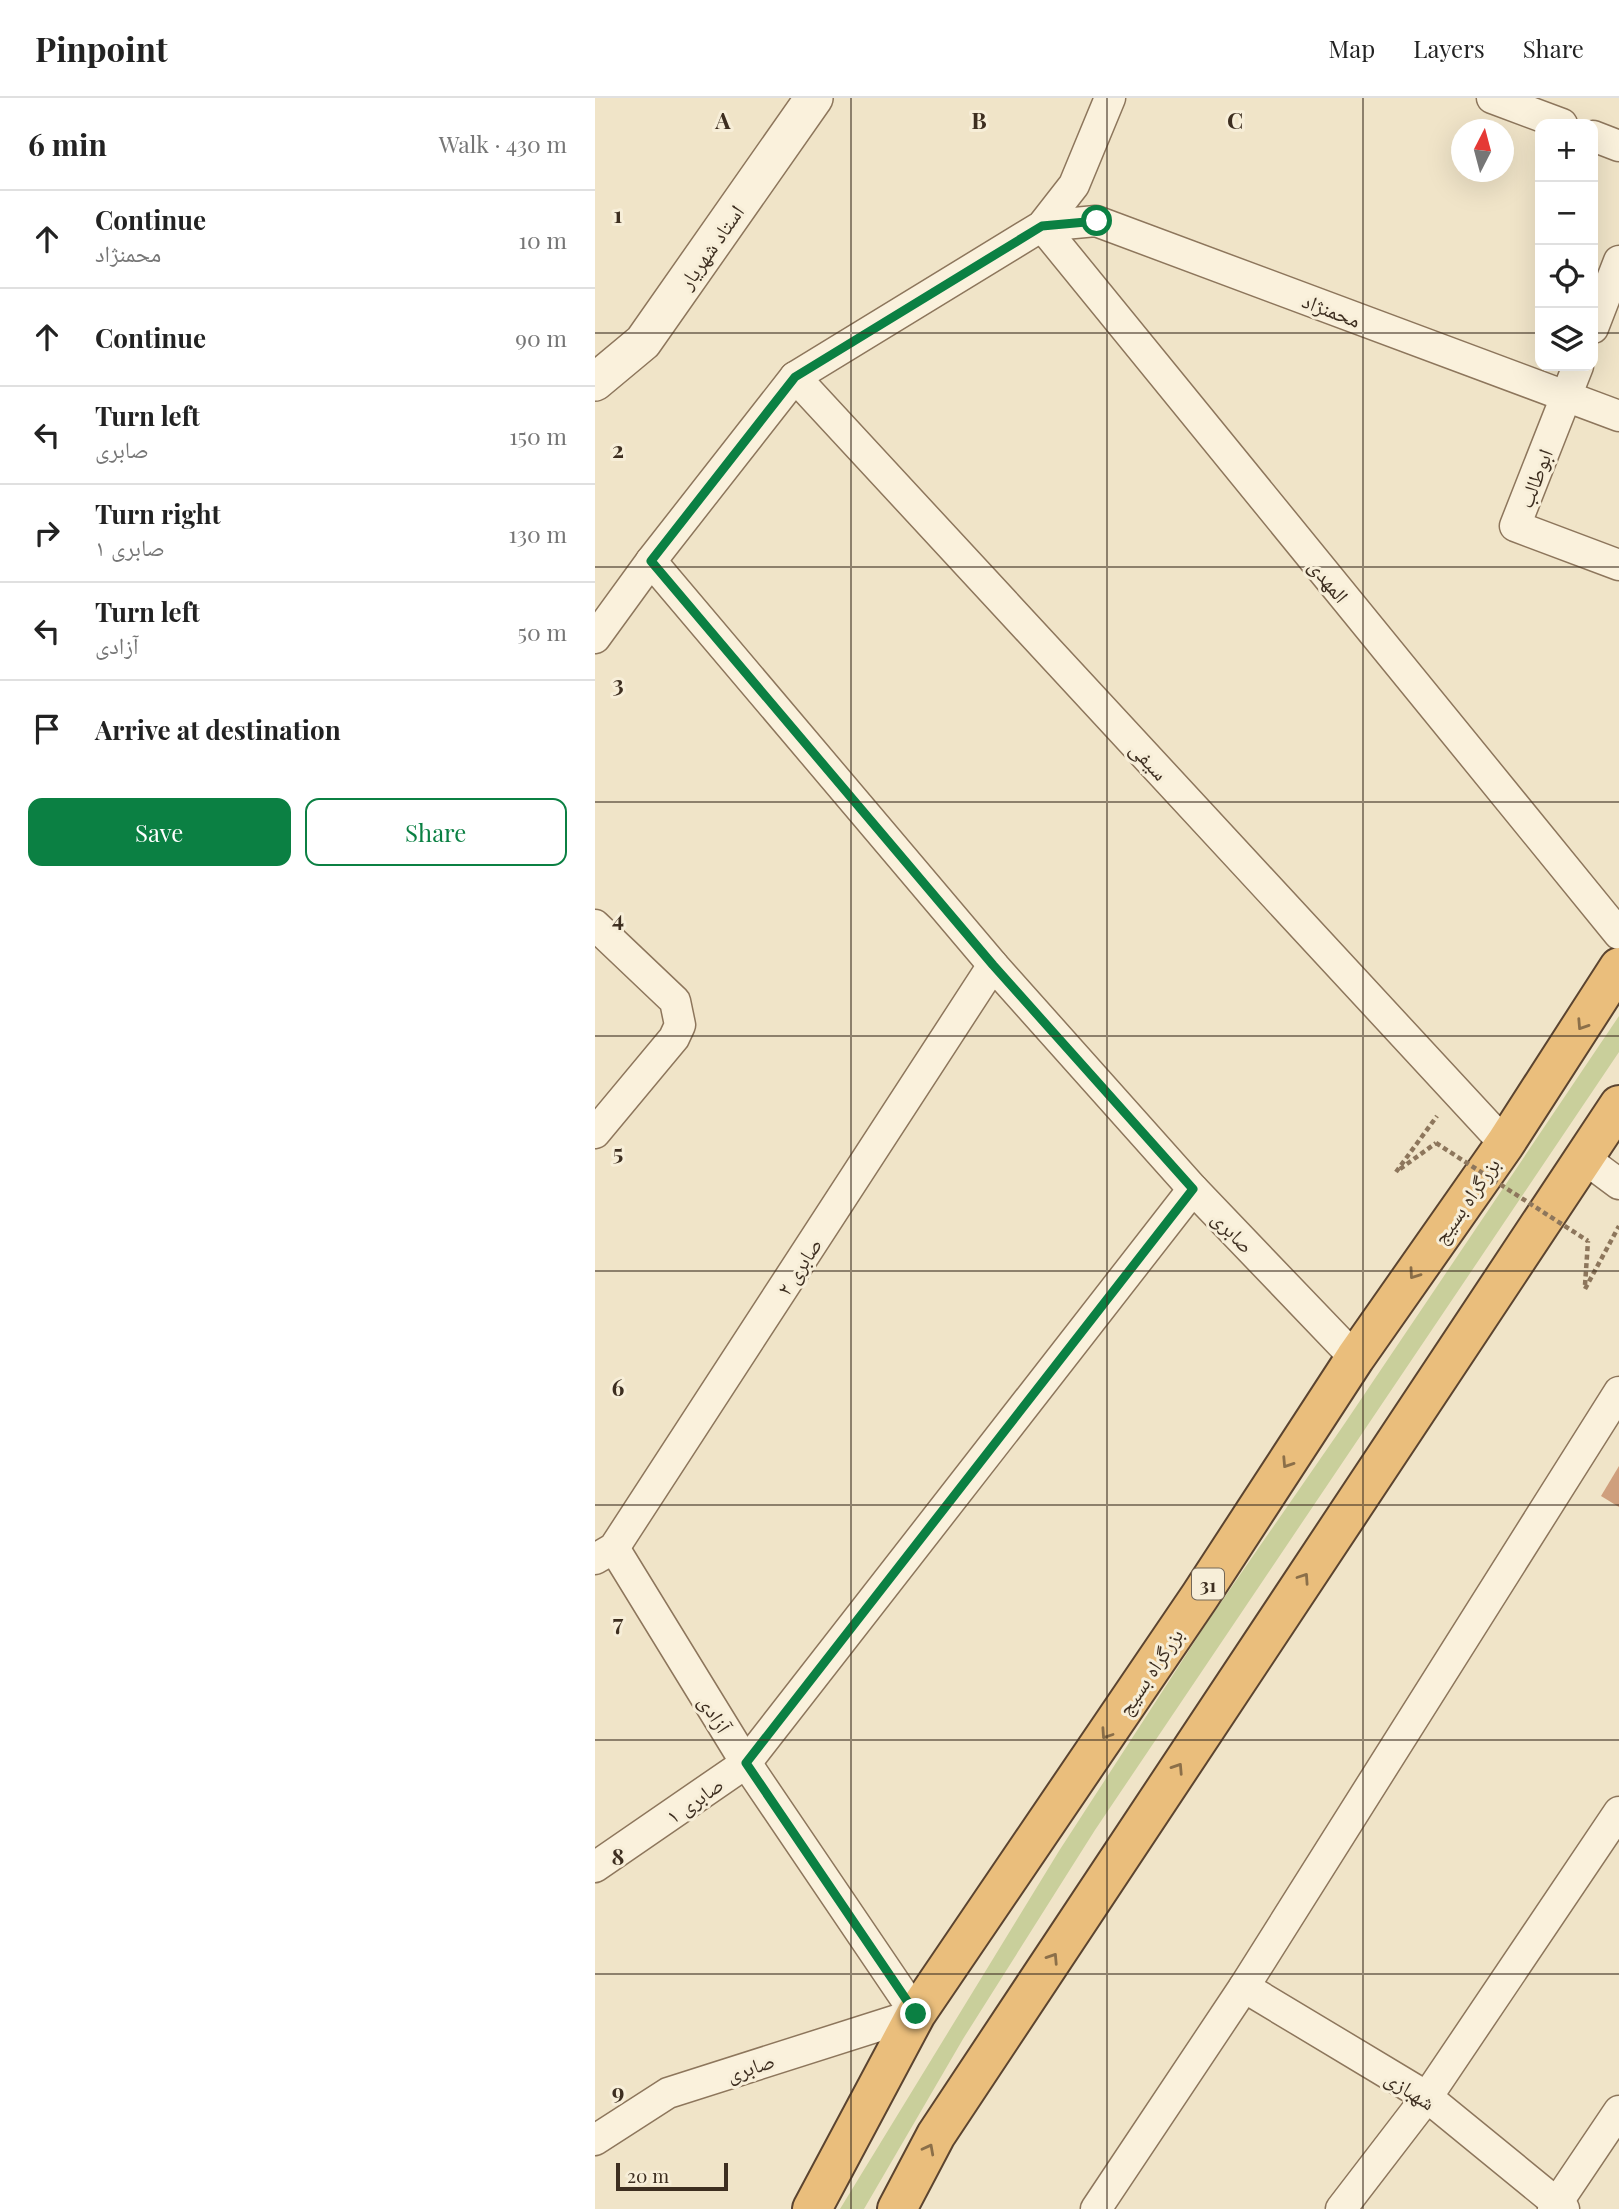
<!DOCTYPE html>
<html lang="en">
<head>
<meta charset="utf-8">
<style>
	body { margin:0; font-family:"Playfair Display","Noto Naskh Arabic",serif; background:#f2f2f2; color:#222 }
	.controls { position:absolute; right:21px; top:21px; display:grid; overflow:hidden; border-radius:14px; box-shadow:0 7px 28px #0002 }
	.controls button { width:63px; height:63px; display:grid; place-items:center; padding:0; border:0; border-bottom:2px solid #e0e0e0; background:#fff; color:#222; font:35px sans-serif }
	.compass { position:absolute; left:856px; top:21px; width:63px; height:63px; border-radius:50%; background:#fff; box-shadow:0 7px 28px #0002; rotate:6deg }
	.scale { position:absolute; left:21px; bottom:18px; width:112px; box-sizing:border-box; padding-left:7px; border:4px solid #3d2e20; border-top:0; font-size:19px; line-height:24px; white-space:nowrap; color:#3d2e20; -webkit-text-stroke:5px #f7eed8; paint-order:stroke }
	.stop { position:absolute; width:21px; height:21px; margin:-16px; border:5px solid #0b8043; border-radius:50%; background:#fff }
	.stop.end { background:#0b8043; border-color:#fff; box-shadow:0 2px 7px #0008 }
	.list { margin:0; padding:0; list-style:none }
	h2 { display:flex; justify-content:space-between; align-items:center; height:91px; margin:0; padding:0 28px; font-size:30px }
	h2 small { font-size:23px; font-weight:400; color:#767676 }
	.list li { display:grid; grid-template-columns:46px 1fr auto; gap:21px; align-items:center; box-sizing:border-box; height:98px; padding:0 28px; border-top:2px solid #e0e0e0 }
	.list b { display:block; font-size:26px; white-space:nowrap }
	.list p { margin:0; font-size:23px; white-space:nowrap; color:#767676 }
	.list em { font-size:23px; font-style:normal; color:#767676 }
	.actions { display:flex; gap:14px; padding:21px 28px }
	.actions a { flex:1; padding:16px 0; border:2px solid #0b8043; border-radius:14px; text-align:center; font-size:24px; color:#0b8043 }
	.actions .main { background:#0b8043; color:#fff }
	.icon { flex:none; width:38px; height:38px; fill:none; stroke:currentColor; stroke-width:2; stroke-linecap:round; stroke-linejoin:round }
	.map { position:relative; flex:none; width:1024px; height:2111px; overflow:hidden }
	header { display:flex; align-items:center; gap:42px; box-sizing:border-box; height:98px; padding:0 35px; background:#fff; border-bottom:2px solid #e0e0e0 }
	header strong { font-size:33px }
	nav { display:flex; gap:38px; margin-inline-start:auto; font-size:24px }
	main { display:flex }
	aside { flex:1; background:#fff }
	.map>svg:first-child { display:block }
	.green { fill:#c9cf9b }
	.building { fill:#cf9f7d }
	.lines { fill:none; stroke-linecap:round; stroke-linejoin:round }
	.minor-casing { stroke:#8d765c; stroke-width:33 }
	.tertiary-casing { stroke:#8d765c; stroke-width:40 }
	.trunk-casing { stroke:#5b4430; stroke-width:42 }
	.path { stroke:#8d765c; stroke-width:4.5; stroke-dasharray:5 3.5; stroke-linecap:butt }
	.minor { stroke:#faf1dc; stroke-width:30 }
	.tertiary { stroke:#faf1dc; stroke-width:37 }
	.trunk { stroke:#eabe7c; stroke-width:38 }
	.path-bridge { stroke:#8d765c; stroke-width:4.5; stroke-dasharray:5 3.5; stroke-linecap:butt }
	.oneway { stroke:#8b6f49 }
	.route { stroke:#0b8043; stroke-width:9 }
	.grid { fill:none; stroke:#3d2e20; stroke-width:2; stroke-opacity:0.55 }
	.labels { text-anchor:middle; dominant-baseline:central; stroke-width:6; stroke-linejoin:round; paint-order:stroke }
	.shield { fill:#f7eed8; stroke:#756857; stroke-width:2 }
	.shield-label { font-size:19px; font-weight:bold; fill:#3d2e20 }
	.street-label { font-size:21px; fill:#3d2e20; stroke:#f7eed8 }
	.grid-label { font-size:23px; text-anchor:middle; font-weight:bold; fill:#3d2e20; stroke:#f7eed8; stroke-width:6; stroke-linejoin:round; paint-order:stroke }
</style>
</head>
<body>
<header>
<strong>Pinpoint</strong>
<nav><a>Map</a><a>Layers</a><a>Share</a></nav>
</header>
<main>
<aside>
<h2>6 min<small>Walk · 430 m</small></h2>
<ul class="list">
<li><svg class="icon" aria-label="ahead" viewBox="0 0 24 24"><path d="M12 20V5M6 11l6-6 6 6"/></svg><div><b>Continue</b><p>محمنژاد</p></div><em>10 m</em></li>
<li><svg class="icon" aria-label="ahead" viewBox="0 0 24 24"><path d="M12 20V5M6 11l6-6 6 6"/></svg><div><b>Continue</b></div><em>90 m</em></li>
<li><svg class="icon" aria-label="left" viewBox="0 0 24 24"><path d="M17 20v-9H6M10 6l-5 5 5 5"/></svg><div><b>Turn left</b><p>صابری</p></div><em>150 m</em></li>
<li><svg class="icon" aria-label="right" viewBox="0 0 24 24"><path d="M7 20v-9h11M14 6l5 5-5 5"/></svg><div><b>Turn right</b><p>صابری ۱</p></div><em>130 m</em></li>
<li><svg class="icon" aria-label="left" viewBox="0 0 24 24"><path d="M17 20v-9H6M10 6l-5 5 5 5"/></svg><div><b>Turn left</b><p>آزادی</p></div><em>50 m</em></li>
<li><svg class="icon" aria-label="arrive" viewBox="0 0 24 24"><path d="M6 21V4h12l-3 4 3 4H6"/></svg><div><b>Arrive at destination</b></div></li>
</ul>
<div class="actions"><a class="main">Save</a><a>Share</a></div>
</aside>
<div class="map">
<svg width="1024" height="2111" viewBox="0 0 1024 2111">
	<rect width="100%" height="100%" fill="#f0e4c8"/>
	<polygon class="green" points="1024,918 1024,954 500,1732 368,1941 269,2111 245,2111 464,1753 611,1526 748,1328"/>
	<polygon class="building" points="1024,1368 1024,1409 1006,1398"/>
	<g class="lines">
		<defs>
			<g id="minor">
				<polyline points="897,0 967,26"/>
				<polyline points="998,38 1024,48"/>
				<polyline points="447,128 1024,836"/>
				<polyline points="447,128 501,123 1024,318"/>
				<polyline points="998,230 1024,163"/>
				<polyline points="983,268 920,428 1024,467"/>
				<polyline points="200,279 910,1046"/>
				<polyline points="56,463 398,867 598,1091 760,1260"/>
				<polyline points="0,540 56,463 200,279 447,128 479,87 515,0"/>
				<polyline points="0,827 80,903 85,927 79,940 0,1035"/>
				<polyline points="989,1060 1024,1086"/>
				<polyline points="0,1461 19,1450 398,867"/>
				<polyline points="0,1769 151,1665 598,1091"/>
				<polyline points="649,1889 832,1999 969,2111"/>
				<polyline points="0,2042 73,1995 321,1916 151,1665 19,1450"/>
				<polyline points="501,2111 649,1889 1024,1294"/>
				<polyline points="746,2111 832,1999 1024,1714"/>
				<polyline points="958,2111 1024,2013"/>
			</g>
			<polyline id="tertiary" points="0,284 48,244 219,0"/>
			<g id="trunk">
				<polyline points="217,2111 321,1916 605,1498 760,1260 910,1046 1024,869"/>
				<polyline points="302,2111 341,2037 1024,1007"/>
			</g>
		</defs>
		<use href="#minor" class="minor-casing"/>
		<use href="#tertiary" class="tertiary-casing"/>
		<use href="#trunk" class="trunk-casing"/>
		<g class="path">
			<polyline points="805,1071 841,1045"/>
			<polyline points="801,1074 842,1018"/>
			<polyline points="990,1187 993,1143"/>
			<polyline points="990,1191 1024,1128"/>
		</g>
		<use href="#minor" class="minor"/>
		<use href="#tertiary" class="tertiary"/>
		<use href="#trunk" class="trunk"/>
		<polyline class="path-bridge" points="841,1045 993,1143"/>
	</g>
	<defs><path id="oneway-chevron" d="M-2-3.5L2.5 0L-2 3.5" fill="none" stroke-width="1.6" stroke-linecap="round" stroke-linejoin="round" transform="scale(1.75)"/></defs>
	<g class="oneway">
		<use href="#oneway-chevron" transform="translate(987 927) rotate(123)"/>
		<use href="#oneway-chevron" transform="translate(819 1176) rotate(125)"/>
		<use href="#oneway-chevron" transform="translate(692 1365) rotate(123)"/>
		<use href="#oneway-chevron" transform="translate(709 1480) rotate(-56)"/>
		<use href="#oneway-chevron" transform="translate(511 1636) rotate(124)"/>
		<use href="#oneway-chevron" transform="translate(583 1670) rotate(-57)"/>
		<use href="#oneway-chevron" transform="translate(458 1860) rotate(-57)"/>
		<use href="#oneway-chevron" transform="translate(334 2051) rotate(-62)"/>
	</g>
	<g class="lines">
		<polyline class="route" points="321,1916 151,1665 598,1091 398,867 56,463 200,279 447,128 502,123"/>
	</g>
	<path class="grid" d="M256,0v2111M512,0v2111M768,0v2111M0,235h945M998,235h26M0,469h1024M0,704h1024M0,938h1024M0,1173h1024M0,1407h1024M0,1642h1024M0,1876h1024"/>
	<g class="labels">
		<rect class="shield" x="597" y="1470.5" width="32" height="31" rx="5"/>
		<g class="shield-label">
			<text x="613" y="1486">31</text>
		</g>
		<g class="street-label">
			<text transform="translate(115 148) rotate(-55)">استاد شهریار</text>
			<text transform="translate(737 211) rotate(21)">محمنژاد</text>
			<text transform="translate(939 380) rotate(-69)">ابوطالب</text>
			<text transform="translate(735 482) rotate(51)">المهدی</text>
			<text transform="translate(555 662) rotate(47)">سیفی</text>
			<text transform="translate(870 1102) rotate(-55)">بزرگراه بسیج</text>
			<text transform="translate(639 1133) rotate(46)">صابری</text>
			<text transform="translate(203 1168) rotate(-57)">صابری ۲</text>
			<text transform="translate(554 1573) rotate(-56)">بزرگراه بسیج</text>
			<text transform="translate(121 1615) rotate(58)">آزادی</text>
			<text transform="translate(99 1701) rotate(-35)">صابری ۱</text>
			<text transform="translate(155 1968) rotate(-18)">صابری</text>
			<text transform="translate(816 1991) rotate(33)">شهبازی</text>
		</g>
	</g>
	<g class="grid-label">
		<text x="128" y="31">A</text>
		<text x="384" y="31">B</text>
		<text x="640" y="31">C</text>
		<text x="23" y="125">1</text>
		<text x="23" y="360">2</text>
		<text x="23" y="594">3</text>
		<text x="23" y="829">4</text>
		<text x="23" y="1063">5</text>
		<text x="23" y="1298">6</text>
		<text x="23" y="1533">7</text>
		<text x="23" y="1767">8</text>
		<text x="23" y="2002">9</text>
	</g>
</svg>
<div class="controls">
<button>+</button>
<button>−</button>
<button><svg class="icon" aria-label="locate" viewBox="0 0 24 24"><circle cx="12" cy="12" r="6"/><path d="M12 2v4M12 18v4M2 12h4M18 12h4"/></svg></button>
<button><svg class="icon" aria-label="layers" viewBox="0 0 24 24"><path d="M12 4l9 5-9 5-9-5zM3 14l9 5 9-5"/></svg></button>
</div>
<svg class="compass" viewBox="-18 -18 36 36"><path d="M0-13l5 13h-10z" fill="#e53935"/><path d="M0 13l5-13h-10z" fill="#767676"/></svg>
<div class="scale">20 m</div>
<div class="stop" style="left:502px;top:123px"></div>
<div class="stop end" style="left:321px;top:1916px"></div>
</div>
</main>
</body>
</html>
